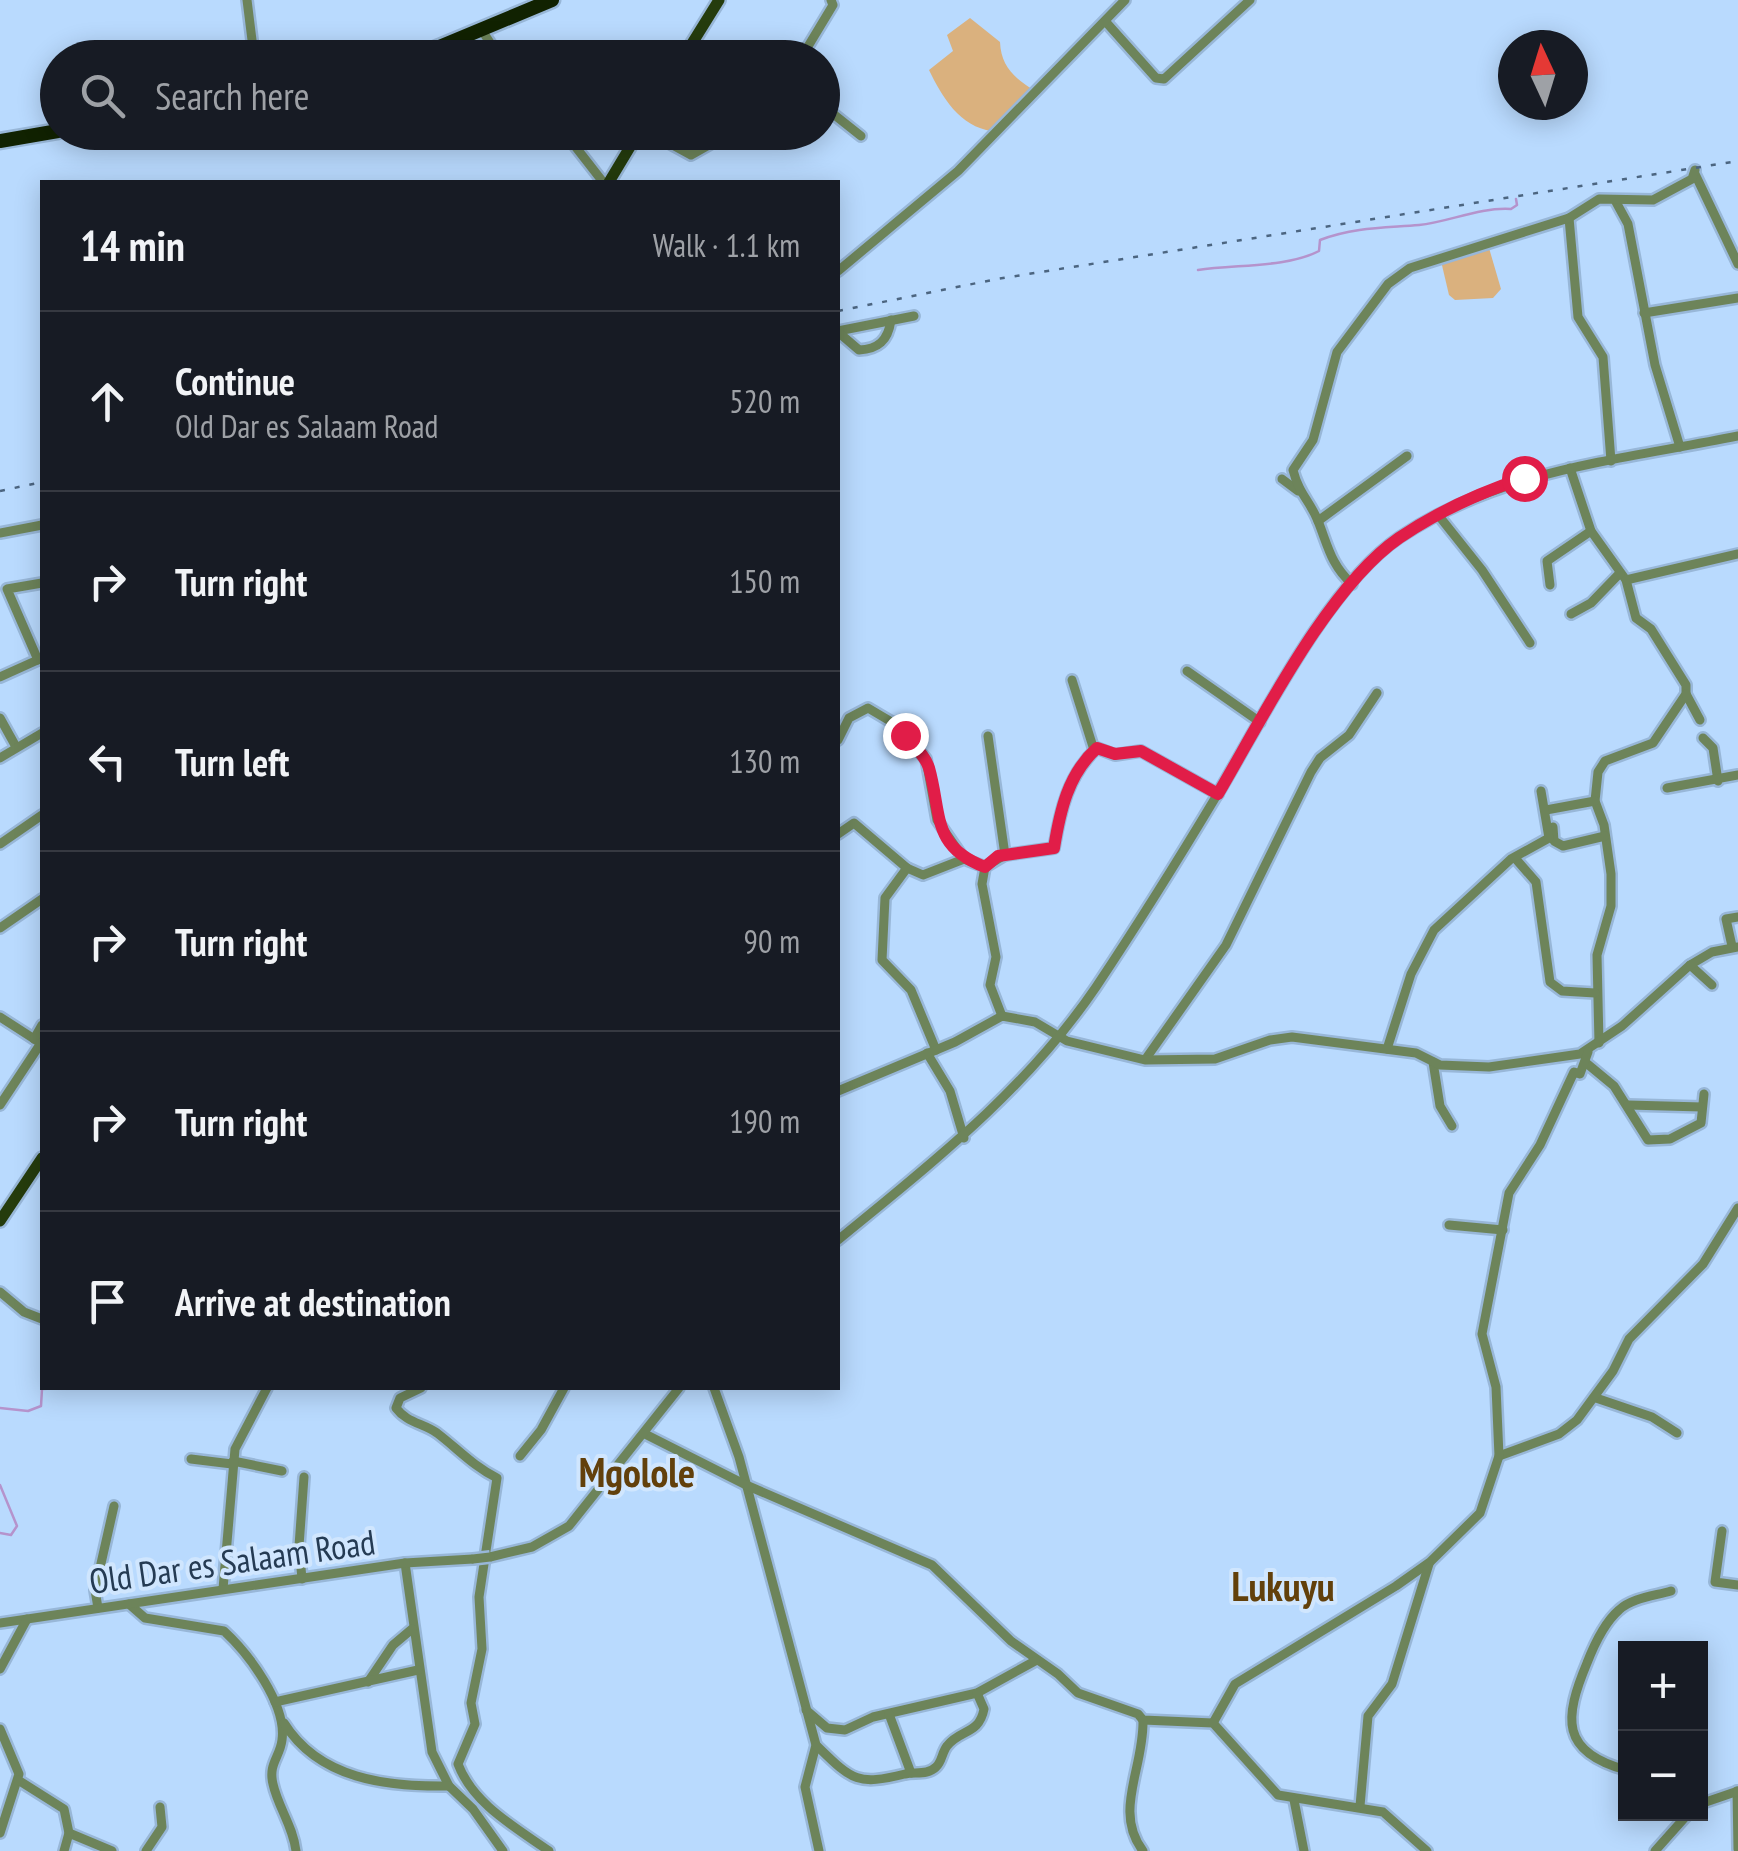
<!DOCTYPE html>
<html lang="en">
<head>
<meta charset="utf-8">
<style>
	body { margin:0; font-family:"PT Sans Narrow",sans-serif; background:#242831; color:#f1f3f6 }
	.controls { position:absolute; right:30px; bottom:30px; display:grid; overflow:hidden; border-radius:0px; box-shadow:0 5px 25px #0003 }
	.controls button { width:90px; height:90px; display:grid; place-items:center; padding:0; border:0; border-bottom:2px solid #363941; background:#171b24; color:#f1f3f6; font:50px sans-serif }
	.compass { position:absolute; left:1498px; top:30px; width:90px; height:90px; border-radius:50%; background:#171b24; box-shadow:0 5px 25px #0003; rotate:356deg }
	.stop { position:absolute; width:30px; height:30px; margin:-22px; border:8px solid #e11d48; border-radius:50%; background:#fff }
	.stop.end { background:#e11d48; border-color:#fff; box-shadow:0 2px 10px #0008 }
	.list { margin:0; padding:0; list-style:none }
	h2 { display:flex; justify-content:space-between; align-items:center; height:130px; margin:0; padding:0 40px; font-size:42px }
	h2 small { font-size:32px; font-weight:400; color:#9ea1a6 }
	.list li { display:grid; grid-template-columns:65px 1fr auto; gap:30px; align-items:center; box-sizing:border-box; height:180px; padding:0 40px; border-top:2px solid #363941 }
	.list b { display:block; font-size:38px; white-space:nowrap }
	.list p { margin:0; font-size:32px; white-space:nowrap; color:#9ea1a6 }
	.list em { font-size:32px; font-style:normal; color:#9ea1a6 }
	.icon { flex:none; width:55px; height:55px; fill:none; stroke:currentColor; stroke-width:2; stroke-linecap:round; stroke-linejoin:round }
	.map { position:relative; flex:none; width:1738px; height:1851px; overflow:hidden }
	.search { position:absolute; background:#171b24; box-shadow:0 5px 25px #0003; left:40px; top:40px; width:800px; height:110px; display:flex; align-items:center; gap:25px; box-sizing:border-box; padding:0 35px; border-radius:55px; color:#9ea1a6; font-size:38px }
	.panel { position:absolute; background:#171b24; box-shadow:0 5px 25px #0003; left:40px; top:180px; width:800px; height:1210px; border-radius:0px }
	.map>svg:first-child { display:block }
	.green { fill:#dab17e }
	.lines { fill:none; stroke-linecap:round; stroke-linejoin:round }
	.stream { stroke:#b593cc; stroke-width:2.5 }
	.minor-casing { stroke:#98b7d8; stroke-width:14 }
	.major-casing { stroke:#98b7d8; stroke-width:16 }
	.highway-casing { stroke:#98b7d8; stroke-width:19 }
	.minor { stroke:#6d845a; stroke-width:9 }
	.major { stroke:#253c0d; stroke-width:11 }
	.highway { stroke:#112201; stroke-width:14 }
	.rail { stroke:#4c6580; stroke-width:2.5; stroke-dasharray:5 10; stroke-linecap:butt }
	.minor-bridge-casing { stroke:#98b7d8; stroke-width:14; stroke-linecap:butt }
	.minor-bridge { stroke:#6d845a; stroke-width:9 }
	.route { stroke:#e11d48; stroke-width:12 }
	.labels { text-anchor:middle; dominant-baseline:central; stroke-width:8; stroke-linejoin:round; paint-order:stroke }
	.street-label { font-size:35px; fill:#253b53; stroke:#d0e6fe }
	.quarter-label { font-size:40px; font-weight:bold; fill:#62400b; stroke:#d0e6fe }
</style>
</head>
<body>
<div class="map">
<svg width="1738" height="1851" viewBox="0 0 1738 1851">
	<rect width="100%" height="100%" fill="#b9dafe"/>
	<g class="green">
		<path d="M970,18l30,24c1,25 15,37 37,50l-45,39c-32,-4 -50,-34 -63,-61l24,-19 -6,-16z"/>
		<polygon points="1489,248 1501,289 1493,298 1455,300 1449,295 1441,261"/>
	</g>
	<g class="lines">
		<g class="stream">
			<path d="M1198,270c38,-6 88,-2 121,-19l1,-11c35,-13 65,-12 99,-15 30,-3 60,-18 92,-16l6,-4 -1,-6"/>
			<polyline points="0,1408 28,1411 41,1406 42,1389 64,1388"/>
			<polyline points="0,1485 17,1526 11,1535 0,1533"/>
		</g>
		<defs>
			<g id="minor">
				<polyline points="247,0 253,48 249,58"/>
				<polyline points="1105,21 1156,78 1164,79 1250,0"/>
				<polyline points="483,32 500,58"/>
				<polyline points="801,58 833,5 831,0"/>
				<polyline points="822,105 861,136"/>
				<polyline points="537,132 571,141 603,182"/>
				<polyline points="649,132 691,155 721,138 745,132"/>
				<polyline points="1695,174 1738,264"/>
				<polyline points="1616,202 1628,224 1655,365 1680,447"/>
				<polyline points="1569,218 1578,317 1603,357 1611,461"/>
				<polyline points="838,271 958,171 1125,0"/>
				<polyline points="1644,313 1738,298"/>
				<polyline points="838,331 914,316"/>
				<path d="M838,332l21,18c19,-1 29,-9 32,-30"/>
				<polyline points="1570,468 1591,531 1626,580 1636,618 1651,629 1686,685 1686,694 1653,743 1605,761 1598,772 1595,801 1604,825 1611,874 1611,906 1597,955 1599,1043"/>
				<polyline points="1282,479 1298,491"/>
				<polyline points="1439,516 1482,570 1530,643"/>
				<polyline points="1318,521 1407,456"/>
				<polyline points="0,533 42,525"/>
				<polyline points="1626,580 1738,554"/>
				<path d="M1352,584c-21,-19 -24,-38 -34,-63 -8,-20 -19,-27 -25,-51l20,-30 24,-88 51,-68 22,-16 159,-50 30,-19 54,1 39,-21 3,-9"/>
				<polyline points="1550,585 1547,561 1591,531"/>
				<polyline points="1571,614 1591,603 1620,573"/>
				<polyline points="38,660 7,589 42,583"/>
				<polyline points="1187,671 1260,722"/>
				<polyline points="0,677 42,658"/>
				<polyline points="1072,680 1094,750"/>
				<polyline points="1686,694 1700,720"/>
				<polyline points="0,718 15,745"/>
				<polyline points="988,736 1005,855 985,867 982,884 996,957 990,985 1002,1016"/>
				<polyline points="1703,738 1713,748 1718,781"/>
				<polyline points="838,740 849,718 868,708 895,724 926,759 937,820 964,859"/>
				<polyline points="0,758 42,733"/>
				<polyline points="1667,788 1738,775"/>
				<polyline points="1546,810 1595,801"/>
				<polyline points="1553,827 1554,841 1563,846 1605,836"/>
				<polyline points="838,834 854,823 907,868 923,875 964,859 985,867"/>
				<polyline points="0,844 42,815"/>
				<path d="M1005,855l49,-7c6,-37 14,-73 43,-100l18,7 26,-4 77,43"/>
				<polyline points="1515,858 1536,882 1550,982 1562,991 1595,993"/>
				<polyline points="907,868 885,898 882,960 911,990 936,1050"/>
				<polyline points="0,928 42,899"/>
				<polyline points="1732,946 1726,919 1738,917"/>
				<polyline points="1690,965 1712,985"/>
				<polyline points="0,1017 42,1044"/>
				<polyline points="34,1039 42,1025"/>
				<polyline points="1387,1049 1411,974 1434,930 1511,859 1549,838 1541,791"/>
				<polyline points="927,1053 950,1091 964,1138"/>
				<polyline points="1147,1057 1226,945 1311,772 1320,758 1349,735 1377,693"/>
				<polyline points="1433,1062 1440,1106 1452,1126"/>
				<polyline points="1585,1062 1614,1086 1648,1140 1670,1139 1701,1123 1704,1094"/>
				<polyline points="838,1091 955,1042 1002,1016 1035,1022 1067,1041 1145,1060 1215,1059 1270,1040 1292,1037 1416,1053 1440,1065 1489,1067 1580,1054 1622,1026 1690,965 1712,952 1738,947"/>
				<polyline points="0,1105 41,1043"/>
				<polyline points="1628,1105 1702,1107"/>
				<polyline points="1449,1225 1503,1230"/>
				<path d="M838,1240c95,-78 188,-150 258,-253 42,-63 82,-127 121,-192 45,-75 111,-210 183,-258 102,-68 221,-77 338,-101"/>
				<polyline points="0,1292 24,1312 42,1319"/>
				<path d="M421,1388l-21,10 -4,10c11,15 27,15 41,25 21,16 36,33 60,45l-18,119 3,52 -11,54 4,21 -17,40c15,40 57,63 91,87"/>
				<polyline points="714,1388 739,1457 816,1745 805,1787 819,1851"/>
				<polyline points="1596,1398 1652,1417 1677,1433"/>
				<polyline points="645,1434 746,1485 932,1565 1011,1641 1058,1674 1078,1693 1138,1714 1143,1720 1213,1723 1278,1795 1383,1812 1427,1851"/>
				<polyline points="520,1456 541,1430 564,1388"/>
				<polyline points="1499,1456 1559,1434 1577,1420 1613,1371 1629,1339 1703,1264 1738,1208"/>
				<polyline points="191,1459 232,1464"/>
				<polyline points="233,1461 282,1471"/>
				<polyline points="1722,1531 1715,1582 1738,1585"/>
				<polyline points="490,1557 532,1547 569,1526 679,1388"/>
				<polyline points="405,1563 432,1752 449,1786 473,1809 503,1851"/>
				<polyline points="302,1579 299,1546 304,1477"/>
				<polyline points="223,1589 235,1449 267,1388"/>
				<path d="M129,1604l16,14 79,13c25,23 63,74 58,109 -2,17 -14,24 -9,44 5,23 20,42 23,67"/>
				<polyline points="98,1608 95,1590 114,1506"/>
				<polyline points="0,1623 405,1563 473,1559"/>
				<polyline points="0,1669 27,1619"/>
				<polyline points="368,1682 393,1645 412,1629"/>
				<polyline points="275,1702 418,1670"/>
				<polyline points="806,1710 827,1728 845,1730 873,1717 977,1693 1035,1661"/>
				<polyline points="889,1714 911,1773"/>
				<path d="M284,1723c35,56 102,64 165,63"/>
				<polyline points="1213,1723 1235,1684 1396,1586 1430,1562 1480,1513 1499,1456 1496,1387 1482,1334 1509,1193 1540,1145 1574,1072 1580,1074 1588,1052"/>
				<polyline points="0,1729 19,1774 0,1833"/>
				<path d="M816,1745c36,35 40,41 89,29 11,-2 23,1 31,-7 6,-5 6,-15 11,-21 13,-17 32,-11 37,-37l-7,-16"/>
				<path d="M1626,1770c-66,-18 -62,-52 -39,-107 7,-18 17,-40 32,-53 13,-12 35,-14 52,-19"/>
				<polyline points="18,1780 64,1809 69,1833 112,1851"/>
				<polyline points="1737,1791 1738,1849"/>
				<polyline points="1294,1800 1304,1851"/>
				<polyline points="1700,1804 1738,1791"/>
				<polyline points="1360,1806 1368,1716 1392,1684 1429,1564"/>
				<polyline points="64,1851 69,1833"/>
				<polyline points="146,1851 162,1827 160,1807"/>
				<path d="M1143,1851c-30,-40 1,-82 0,-131"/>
				<polyline points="1655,1851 1688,1814"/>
			</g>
			<g id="major">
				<polyline points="683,58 719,0"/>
				<polyline points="609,182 639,132"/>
				<polyline points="0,1221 42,1158"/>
			</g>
			<g id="highway">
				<polyline points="413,58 552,0"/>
				<polyline points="0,141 58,131"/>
			</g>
		</defs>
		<use href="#minor" class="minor-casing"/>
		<use href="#major" class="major-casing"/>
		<use href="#highway" class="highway-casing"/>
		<use href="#minor" class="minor"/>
		<use href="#major" class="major"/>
		<use href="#highway" class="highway"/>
		<g class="rail">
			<polyline points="838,311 997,279 1738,161"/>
			<polyline points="0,491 42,482"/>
		</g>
		<defs>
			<polyline id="minor-bridge" points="473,1559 490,1557"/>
		</defs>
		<use href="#minor-bridge" class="minor-bridge-casing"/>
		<use href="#minor-bridge" class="minor-bridge"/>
	</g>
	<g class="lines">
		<path class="route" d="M905,735c8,10 20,20 24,33 13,46 2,78 56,99l13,-11 56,-8c6,-37 14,-74 43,-100l18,6 26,-3 77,43c44,-75 110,-207 181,-256 37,-25 82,-46 125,-60"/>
	</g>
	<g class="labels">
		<g class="street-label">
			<text transform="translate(232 1561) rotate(-8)">Old Dar es Salaam Road</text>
		</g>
		<g class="quarter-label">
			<text x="637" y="1472">Mgolole</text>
			<text x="1283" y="1586">Lukuyu</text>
		</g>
	</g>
</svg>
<div class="controls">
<button>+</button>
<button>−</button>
</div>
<svg class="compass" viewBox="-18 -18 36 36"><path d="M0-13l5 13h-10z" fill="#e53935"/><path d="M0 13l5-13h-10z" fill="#9ea1a6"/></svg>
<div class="stop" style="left:1524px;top:478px"></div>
<div class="stop end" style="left:905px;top:735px"></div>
<div class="search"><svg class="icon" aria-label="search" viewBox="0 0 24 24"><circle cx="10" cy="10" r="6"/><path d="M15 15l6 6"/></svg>Search here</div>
<section class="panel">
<h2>14 min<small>Walk · 1.1 km</small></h2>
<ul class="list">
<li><svg class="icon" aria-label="ahead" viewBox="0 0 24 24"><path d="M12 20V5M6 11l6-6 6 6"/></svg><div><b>Continue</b><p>Old Dar es Salaam Road</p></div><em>520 m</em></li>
<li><svg class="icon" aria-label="right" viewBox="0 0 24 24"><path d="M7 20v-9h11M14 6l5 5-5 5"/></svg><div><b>Turn right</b></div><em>150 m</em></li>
<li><svg class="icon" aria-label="left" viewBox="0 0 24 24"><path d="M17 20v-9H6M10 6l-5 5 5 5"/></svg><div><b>Turn left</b></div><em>130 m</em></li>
<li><svg class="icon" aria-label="right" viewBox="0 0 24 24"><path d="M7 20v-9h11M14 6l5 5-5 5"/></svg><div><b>Turn right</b></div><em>90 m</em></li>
<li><svg class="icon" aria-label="right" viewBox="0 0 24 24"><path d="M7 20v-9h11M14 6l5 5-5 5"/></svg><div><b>Turn right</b></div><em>190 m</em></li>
<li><svg class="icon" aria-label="arrive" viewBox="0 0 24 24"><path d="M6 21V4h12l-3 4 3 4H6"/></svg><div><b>Arrive at destination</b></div></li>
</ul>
</section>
</div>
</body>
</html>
